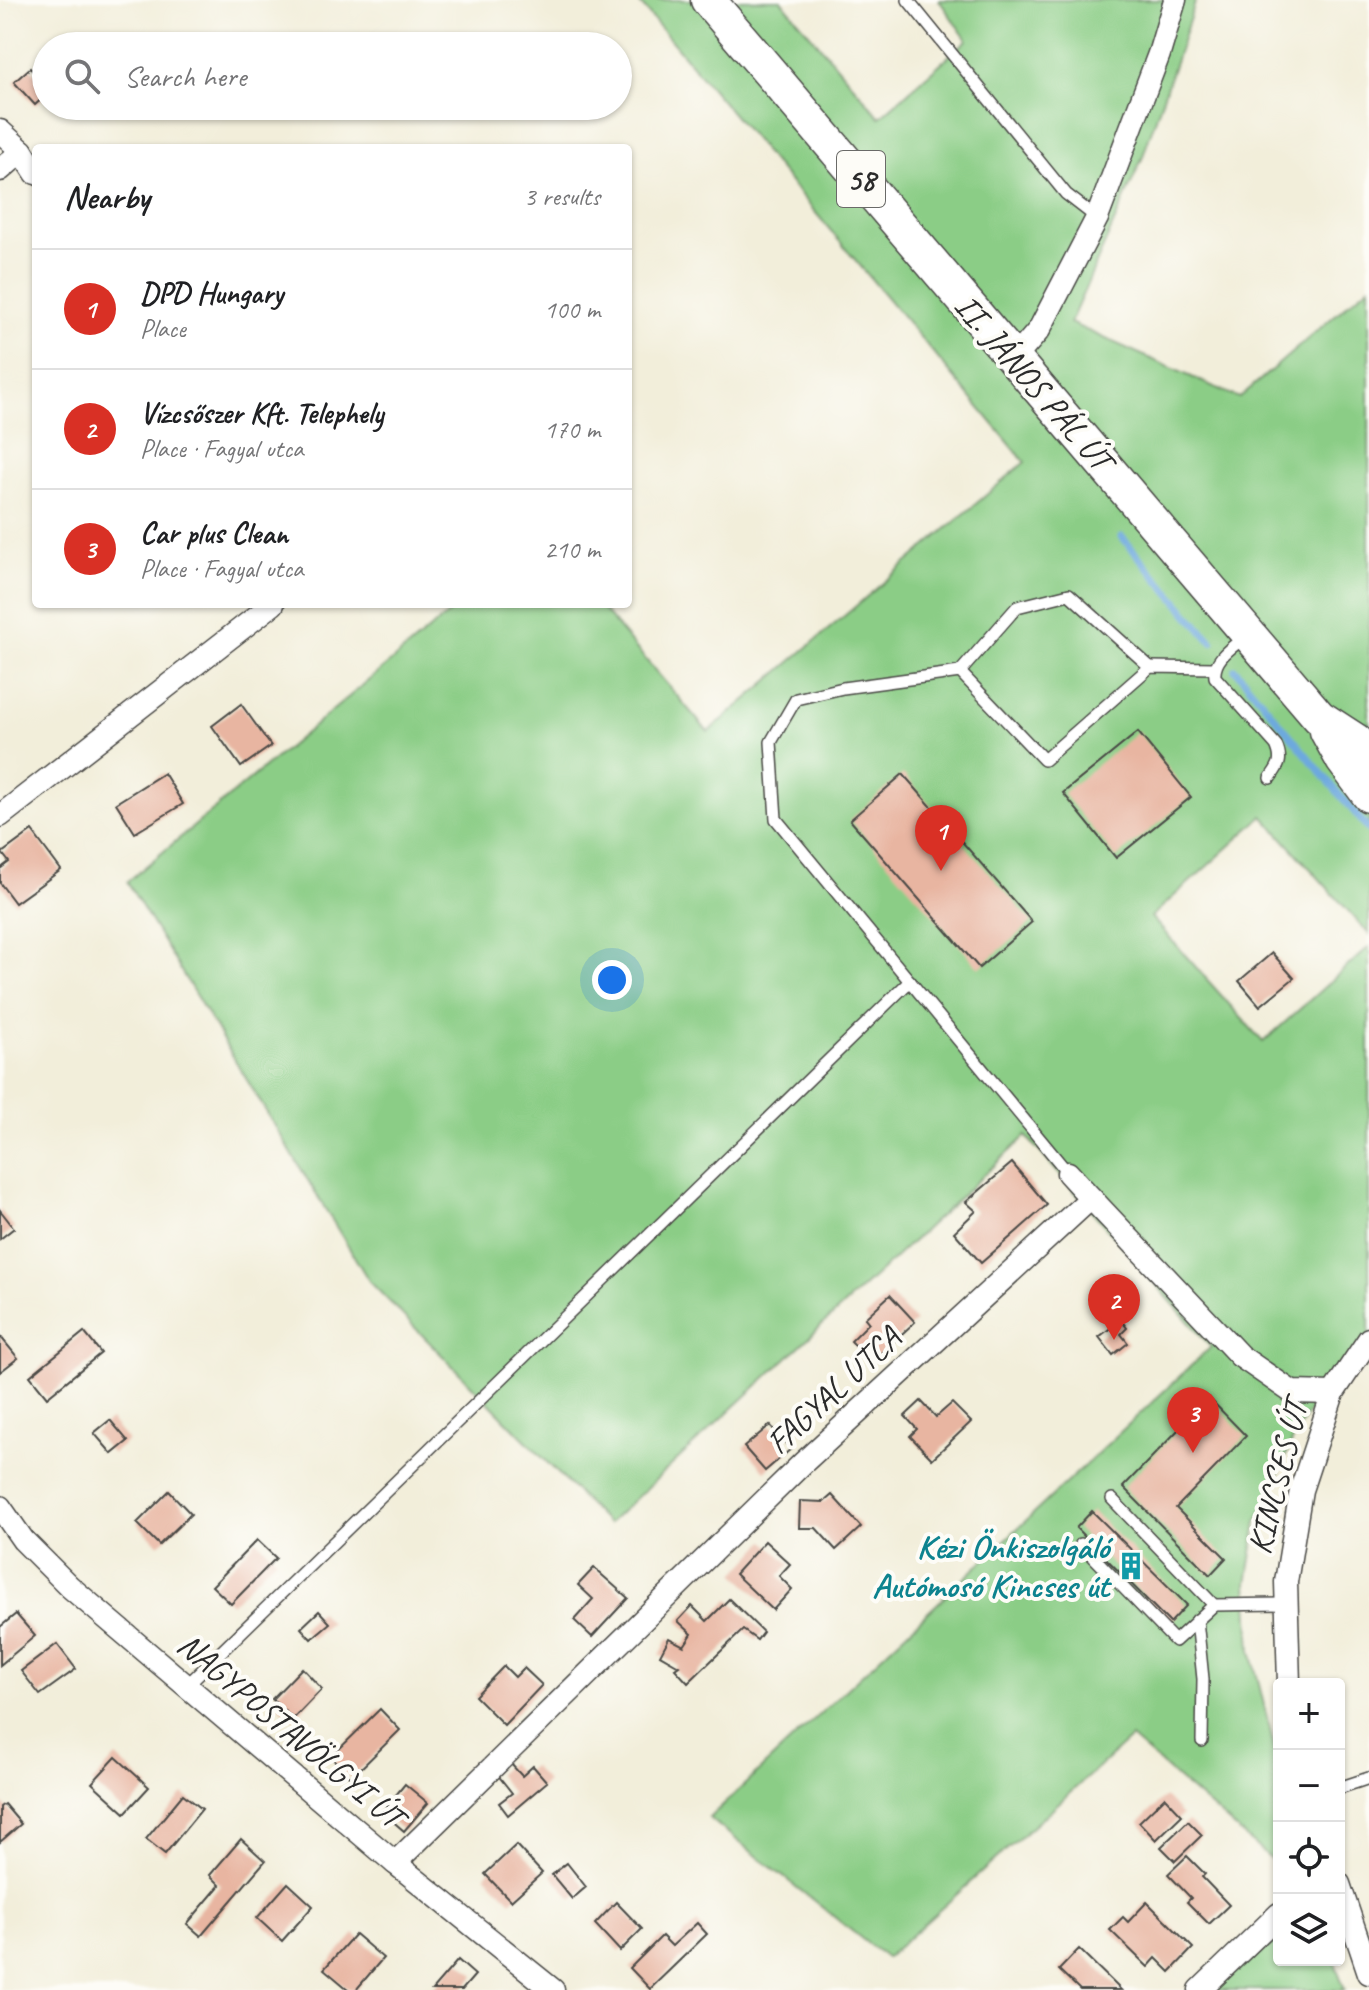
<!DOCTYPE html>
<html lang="en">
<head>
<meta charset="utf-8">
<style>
	body { margin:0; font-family:Caveat,sans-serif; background:#f2f2f2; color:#202124 }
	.controls { position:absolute; right:24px; bottom:24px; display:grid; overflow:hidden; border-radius:8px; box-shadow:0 2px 6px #0004 }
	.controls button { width:72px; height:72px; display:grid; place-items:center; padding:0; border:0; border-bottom:2px solid #e0e0e0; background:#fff; color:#202124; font:40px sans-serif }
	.you { position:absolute; left:612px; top:980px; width:28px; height:28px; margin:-20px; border:6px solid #fff; border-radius:50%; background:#1a73e8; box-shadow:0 0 0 12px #1a73e833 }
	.badge { display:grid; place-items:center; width:52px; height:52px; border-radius:50%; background:#d93025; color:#fff; font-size:26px; font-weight:700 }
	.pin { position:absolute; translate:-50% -66px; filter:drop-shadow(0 2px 4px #0008) }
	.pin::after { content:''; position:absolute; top:42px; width:28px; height:24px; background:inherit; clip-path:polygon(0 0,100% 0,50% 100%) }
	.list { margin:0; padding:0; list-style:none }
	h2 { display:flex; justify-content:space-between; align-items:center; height:104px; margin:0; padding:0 32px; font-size:34px }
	h2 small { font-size:26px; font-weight:400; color:#757577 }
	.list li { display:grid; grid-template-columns:52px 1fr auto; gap:24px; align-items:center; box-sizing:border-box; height:120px; padding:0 32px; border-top:2px solid #e0e0e0 }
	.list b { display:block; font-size:30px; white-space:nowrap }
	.list p { margin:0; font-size:26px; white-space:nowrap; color:#757577 }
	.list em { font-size:26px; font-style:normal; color:#757577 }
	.icon { flex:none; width:44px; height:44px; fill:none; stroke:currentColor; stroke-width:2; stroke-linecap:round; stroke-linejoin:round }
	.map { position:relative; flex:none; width:1369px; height:1990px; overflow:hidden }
	.search { position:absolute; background:#fff; box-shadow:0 2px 6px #0004; left:32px; top:32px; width:600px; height:88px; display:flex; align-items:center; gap:20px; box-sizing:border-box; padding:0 28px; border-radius:44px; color:#757577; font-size:30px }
	.panel { position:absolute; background:#fff; box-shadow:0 2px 6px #0004; left:32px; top:144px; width:600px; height:464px; border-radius:8px }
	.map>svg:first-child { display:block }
	.green { fill:#8bcd86; stroke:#5b7c58; stroke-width:2 }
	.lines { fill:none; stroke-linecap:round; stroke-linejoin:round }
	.stream { stroke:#6da9de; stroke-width:7 }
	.building { fill:#e8b5a1 }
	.service-casing { stroke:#494845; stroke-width:14 }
	.minor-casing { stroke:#494845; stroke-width:25 }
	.primary-casing { stroke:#494845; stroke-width:37 }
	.service { stroke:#fff; stroke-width:11 }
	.minor { stroke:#fff; stroke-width:22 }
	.primary { stroke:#fff; stroke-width:34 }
	.labels { text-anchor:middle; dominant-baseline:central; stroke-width:8; stroke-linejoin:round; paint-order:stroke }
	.shield { fill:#fdfcf7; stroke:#6a6a68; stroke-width:2 }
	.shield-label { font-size:32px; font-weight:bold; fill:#2b2b2b }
	.street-label { font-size:34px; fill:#2b2b2b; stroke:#fdfcf7 }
	.culture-label { font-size:34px; font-weight:bold; fill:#0d838f; stroke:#fdfcf7; text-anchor:end }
</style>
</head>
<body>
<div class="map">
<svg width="1369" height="1990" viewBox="0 0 1369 1990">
	<rect width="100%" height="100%" fill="#fdfcf7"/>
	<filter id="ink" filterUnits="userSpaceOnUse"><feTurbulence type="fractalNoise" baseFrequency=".0125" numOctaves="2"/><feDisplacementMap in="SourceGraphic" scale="16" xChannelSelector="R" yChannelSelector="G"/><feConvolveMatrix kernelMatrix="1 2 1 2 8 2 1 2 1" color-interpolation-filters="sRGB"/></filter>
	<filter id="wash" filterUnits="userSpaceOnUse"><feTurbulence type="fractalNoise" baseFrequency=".006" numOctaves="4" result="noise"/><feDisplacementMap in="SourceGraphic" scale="32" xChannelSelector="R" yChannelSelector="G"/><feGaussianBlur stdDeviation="1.8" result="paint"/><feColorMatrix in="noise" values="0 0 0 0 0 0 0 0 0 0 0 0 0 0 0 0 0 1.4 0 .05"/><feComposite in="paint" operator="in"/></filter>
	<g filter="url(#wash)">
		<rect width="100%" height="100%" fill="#f2eeda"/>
		<g class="green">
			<polygon points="637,0 781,0 880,117 967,40 939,0 1196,0 1142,159 1070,323 1239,398 1369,286 1369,934 1263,816 1151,917 1263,1042 1369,947 1369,1363 1313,1406 1297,1430 1257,1522 1247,1583 1251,1651 1279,1767 1279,1866 1131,1738 886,1958 709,1818 1211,1347 1026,1136 608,1524 369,1281 127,882 460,604 598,604 708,732 1025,462"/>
			<polygon points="1279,1924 1279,1960 1334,1960 1345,1990 1213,1990"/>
		</g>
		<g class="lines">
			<g class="stream">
				<polyline points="1122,537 1212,642"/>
				<polyline points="1235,669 1369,830"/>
			</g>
		</g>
		<g id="blocks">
			<g class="building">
				<polygon points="30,68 46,85 46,95 35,105 14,82"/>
				<polygon points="241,704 271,746 241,767 212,726"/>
				<polygon points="1138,732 1191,797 1116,858 1063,793"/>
				<polygon points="164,773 183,804 135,833 116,803"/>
				<polygon points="903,774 1032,922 979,968 850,820"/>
				<polygon points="32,831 61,870 15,903 0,883 0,869 9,862 2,853"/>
				<polygon points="1272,953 1294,978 1260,1006 1239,981"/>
				<polygon points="1012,1163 1047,1205 981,1263 954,1232 976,1211 966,1202"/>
				<polygon points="0,1210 14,1228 0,1239"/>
				<polygon points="890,1295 915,1322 871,1362 851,1341 869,1323 865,1318"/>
				<polygon points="1121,1320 1127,1328 1121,1334 1128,1343 1113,1355 1099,1337"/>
				<polygon points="84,1332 101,1353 47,1397 30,1376"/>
				<polygon points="0,1336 18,1358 0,1372"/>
				<polygon points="1209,1398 1246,1436 1176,1508 1226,1558 1210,1575 1123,1487"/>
				<polygon points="921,1401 936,1417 952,1403 971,1422 932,1459 910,1436 917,1429 905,1416"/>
				<polygon points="110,1420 128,1441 112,1454 94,1433"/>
				<polygon points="770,1425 791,1449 765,1471 744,1447"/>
				<polygon points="169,1491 191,1514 159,1545 137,1523"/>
				<polygon points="832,1495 861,1527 836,1550 816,1528 799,1528 800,1501 824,1502"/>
				<polygon points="1092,1511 1187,1605 1170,1623 1076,1528"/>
				<polygon points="257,1540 276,1558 231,1604 212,1586"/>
				<polygon points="765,1541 790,1564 779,1576 792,1589 773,1610 735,1574"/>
				<polygon points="594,1568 628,1598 592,1637 574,1620 593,1599 578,1585"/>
				<polygon points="729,1599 763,1632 757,1640 743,1630 688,1683 675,1669 679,1666 660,1655 669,1638 684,1646 692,1634 678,1621 692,1606 707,1621"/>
				<polygon points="319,1611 330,1623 311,1639 301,1628"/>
				<polygon points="16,1614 35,1636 0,1665 0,1627"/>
				<polygon points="57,1644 76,1669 40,1695 21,1671"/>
				<polygon points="504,1666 515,1677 524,1668 542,1685 504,1725 475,1696"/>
				<polygon points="302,1668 322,1689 293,1719 272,1699"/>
				<polygon points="380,1709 400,1730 351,1778 331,1757"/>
				<polygon points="116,1757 149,1787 125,1813 92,1783"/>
				<polygon points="510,1763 522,1776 533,1766 547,1782 508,1815 499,1803 512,1793 497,1774"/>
				<polygon points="405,1784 428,1803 404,1831 382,1812"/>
				<polygon points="183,1794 202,1809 165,1854 146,1839"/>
				<polygon points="1165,1797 1182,1815 1156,1840 1139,1822"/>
				<polygon points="4,1804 21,1824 0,1842 0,1807"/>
				<polygon points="1188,1821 1202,1835 1175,1861 1161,1847"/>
				<polygon points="241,1839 265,1861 201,1936 187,1924 220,1885 210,1875"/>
				<polygon points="516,1845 542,1873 511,1901 485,1874"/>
				<polygon points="1187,1856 1205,1874 1202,1877 1229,1905 1209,1924 1187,1902 1191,1898 1168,1874"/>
				<polygon points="567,1863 586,1887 572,1899 552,1875"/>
				<polygon points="288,1883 313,1906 282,1941 257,1918"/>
				<polygon points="616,1902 642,1929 620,1951 595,1924"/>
				<polygon points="1147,1902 1193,1948 1170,1972 1156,1958 1148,1967 1110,1930 1123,1917 1128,1922"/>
				<polygon points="697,1923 707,1934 650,1989 630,1968 662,1936 672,1946"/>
				<polygon points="355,1934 383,1958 356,1990 349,1990 324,1969"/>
				<polygon points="1079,1949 1121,1990 1080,1990 1059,1970"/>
				<polygon points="458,1960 475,1975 462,1990 432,1990"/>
			</g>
		</g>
	</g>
	<g filter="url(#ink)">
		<use href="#blocks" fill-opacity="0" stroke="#494845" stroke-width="2"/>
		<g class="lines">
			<defs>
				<g id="service">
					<polyline points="908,0 1066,194 1097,218"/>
					<path d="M1246,636c-13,11 -33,22 -31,41l61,68c7,15 3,21 -6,33"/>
					<polyline points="960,672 1017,607 1069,594 1150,667"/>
					<polyline points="1068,1173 776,819 771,742 796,699 843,688 960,672 1044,760 1150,667 1214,668"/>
					<polyline points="1112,1499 1214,1605 1286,1604"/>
					<polyline points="1081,1544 1175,1641 1214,1605"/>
					<polyline points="1197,1620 1203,1679 1202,1741"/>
					<polyline points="186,1686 910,981"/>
					<polyline points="1339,1788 1369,1778"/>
				</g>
				<g id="minor">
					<polyline points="0,131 22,151 36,173"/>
					<polyline points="0,170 22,151"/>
					<polyline points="1014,359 1039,330 1097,218 1159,54 1175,0"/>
					<polyline points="0,816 273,604"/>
					<polyline points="1068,1173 1091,1198"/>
					<polyline points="0,1507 23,1540 70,1587 395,1863 553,1990"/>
					<polyline points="1289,1684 1286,1582 1301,1490 1333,1393 1369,1339"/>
					<polyline points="395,1863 803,1463 1091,1198 1240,1356 1292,1392 1333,1393"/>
					<polyline points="1339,1884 1369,1973"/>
					<polyline points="1200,1990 1279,1914"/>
				</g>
				<g id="primary">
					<polyline points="708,0 1319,717 1356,741 1369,755"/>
					<polyline points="1327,731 1343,760 1369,795"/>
				</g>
			</defs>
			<use href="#service" class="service-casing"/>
			<use href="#minor" class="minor-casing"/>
			<use href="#primary" class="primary-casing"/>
			<use href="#service" class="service"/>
			<use href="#minor" class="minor"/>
			<use href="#primary" class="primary"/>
		</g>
	</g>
	<defs>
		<symbol id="building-bare" viewBox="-9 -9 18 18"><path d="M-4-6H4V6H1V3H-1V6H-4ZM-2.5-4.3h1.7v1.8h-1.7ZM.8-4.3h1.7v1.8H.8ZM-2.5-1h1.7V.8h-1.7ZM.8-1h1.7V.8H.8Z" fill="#0f9aa8" stroke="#fdfcf7" stroke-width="2.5" paint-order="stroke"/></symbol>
	</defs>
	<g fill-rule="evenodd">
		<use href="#building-bare" x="1111" y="1546" width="40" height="40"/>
	</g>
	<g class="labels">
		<rect class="shield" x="837" y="151" width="48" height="56" rx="6"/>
		<g class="shield-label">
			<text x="861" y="179">58</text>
		</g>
		<g class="street-label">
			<text transform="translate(1034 382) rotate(49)">II. JÁNOS PÁL ÚT</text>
			<text transform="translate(833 1390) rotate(-43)">FAGYAL UTCA</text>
			<text transform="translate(1277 1477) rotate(-76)">KINCSES ÚT</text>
			<text transform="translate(291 1730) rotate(40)">NAGYPOSTAVÖLGYI ÚT</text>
		</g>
		<g class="culture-label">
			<text x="1109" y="1546">Kézi Önkiszolgáló<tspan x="1109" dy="39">Autómosó Kincses út</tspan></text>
		</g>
	</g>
</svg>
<div class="controls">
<button>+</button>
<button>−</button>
<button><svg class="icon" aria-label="locate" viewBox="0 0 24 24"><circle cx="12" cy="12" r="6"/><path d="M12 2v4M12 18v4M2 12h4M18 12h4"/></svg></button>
<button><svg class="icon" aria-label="layers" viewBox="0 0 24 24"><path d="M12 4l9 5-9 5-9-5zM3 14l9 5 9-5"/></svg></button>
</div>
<div class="you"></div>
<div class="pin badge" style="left:941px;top:871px">1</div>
<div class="pin badge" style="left:1114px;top:1340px">2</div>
<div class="pin badge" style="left:1193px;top:1453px">3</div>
<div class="search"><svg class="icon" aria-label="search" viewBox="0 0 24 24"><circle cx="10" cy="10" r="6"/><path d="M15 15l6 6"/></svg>Search here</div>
<section class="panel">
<h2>Nearby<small>3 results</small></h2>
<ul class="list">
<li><span class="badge">1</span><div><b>DPD Hungary</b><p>Place</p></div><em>100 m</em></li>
<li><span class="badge">2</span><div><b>Vízcsőszer Kft. Telephely</b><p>Place · Fagyal utca</p></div><em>170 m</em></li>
<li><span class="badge">3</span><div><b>Car plus Clean</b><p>Place · Fagyal utca</p></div><em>210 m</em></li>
</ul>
</section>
</div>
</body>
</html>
